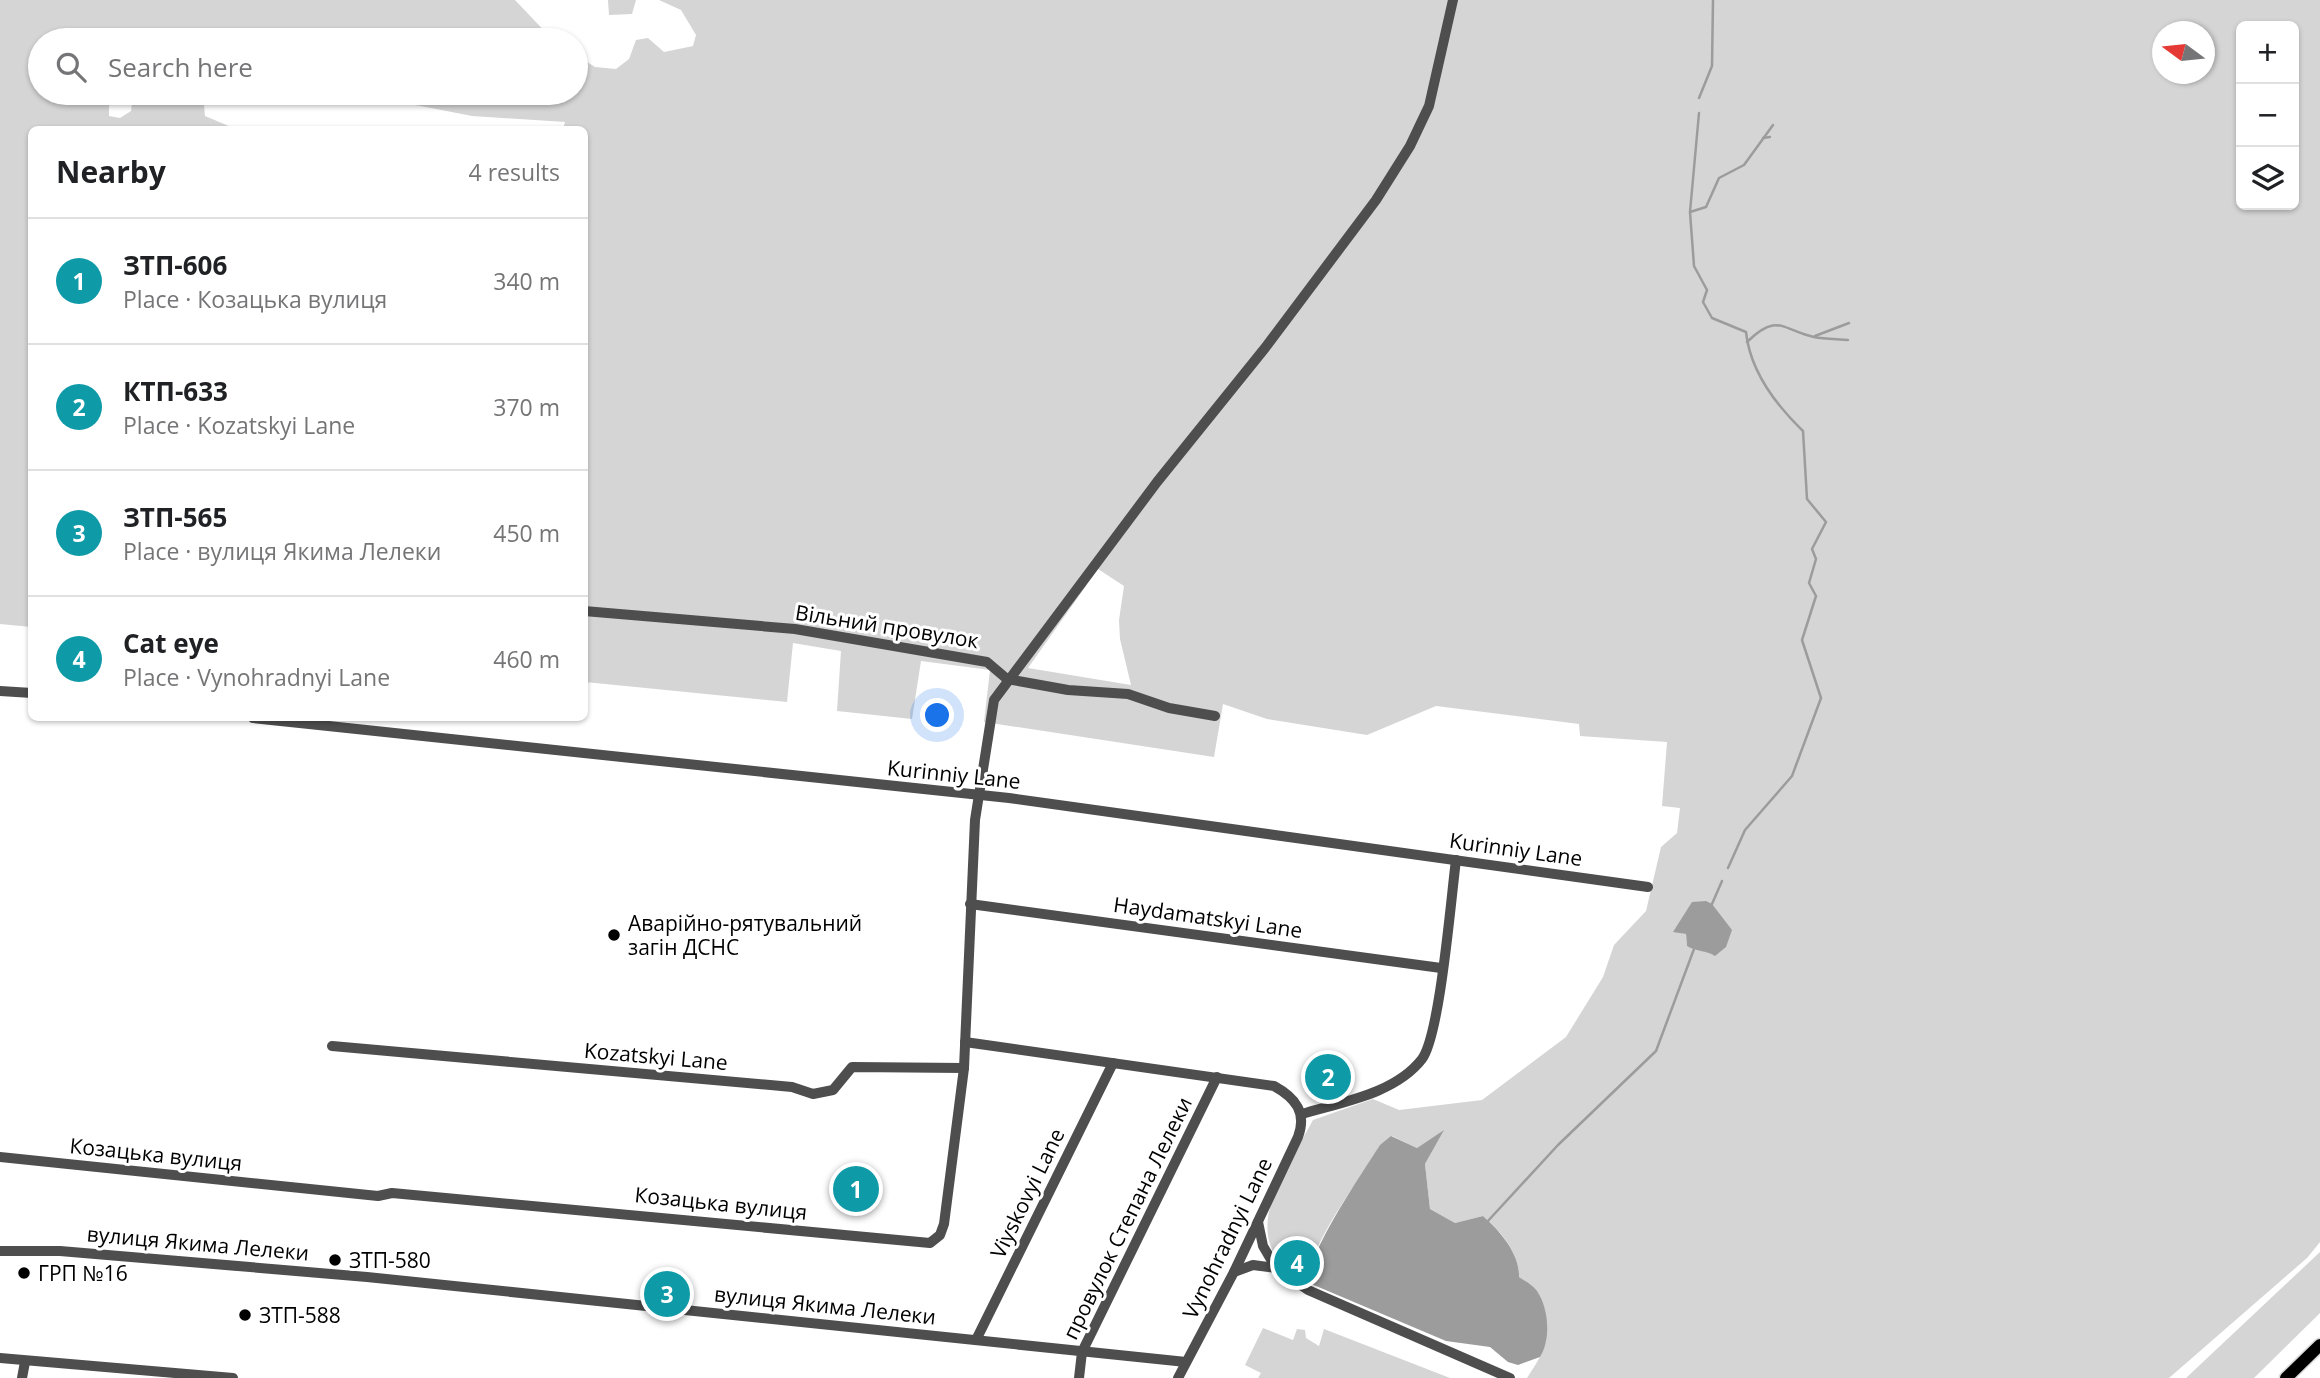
<!DOCTYPE html>
<html lang="en">
<head>
<meta charset="utf-8">
<style>
	body { margin:0; font-family:"Open Sans",sans-serif; background:#f6f6f6; color:#202124 }
	.controls { position:absolute; right:21px; top:21px; display:grid; overflow:hidden; border-radius:10px; box-shadow:0 2px 5px #0004 }
	.controls button { width:63px; height:63px; display:grid; place-items:center; padding:0; border:0; border-bottom:2px solid #e0e0e0; background:#fff; color:#202124; font:35px sans-serif }
	.compass { position:absolute; left:2152px; top:21px; width:63px; height:63px; border-radius:50%; background:#fff; box-shadow:0 2px 5px #0004; rotate:285deg }
	.you { position:absolute; left:938px; top:716px; width:24px; height:24px; margin:-18px; border:5px solid #fff; border-radius:50%; background:#1a73e8; box-shadow:0 0 0 10px #1a73e833 }
	.badge { display:grid; place-items:center; width:46px; height:46px; border-radius:50%; background:#000; color:#fff; font-size:23px; font-weight:700 }
	.pin { position:absolute; translate:-50% -50%; border:4px solid #fff; box-shadow:0 2px 7px #0006 }
	.list { margin:0; padding:0; list-style:none }
	h2 { display:flex; justify-content:space-between; align-items:center; height:91px; margin:0; padding:0 28px; font-size:30px }
	h2 small { font-size:23px; font-weight:400; color:#757577 }
	.list li { display:grid; grid-template-columns:46px 1fr auto; gap:21px; align-items:center; box-sizing:border-box; height:126px; padding:0 28px; border-top:2px solid #e0e0e0 }
	.list b { display:block; font-size:26px; white-space:nowrap }
	.list p { margin:0; font-size:23px; white-space:nowrap; color:#757577 }
	.list em { font-size:23px; font-style:normal; color:#757577 }
	.icon { flex:none; width:38px; height:38px; fill:none; stroke:currentColor; stroke-width:2; stroke-linecap:round; stroke-linejoin:round }
	.map { position:relative; flex:none; width:2320px; height:1378px; overflow:hidden }
	.search { position:absolute; background:#fff; box-shadow:0 2px 5px #0004; left:28px; top:28px; width:560px; height:77px; display:flex; align-items:center; gap:18px; box-sizing:border-box; padding:0 24px; border-radius:38px; color:#757577; font-size:26px }
	.panel { position:absolute; background:#fff; box-shadow:0 2px 5px #0004; left:28px; top:126px; width:560px; height:595px; border-radius:10px }
	.map>svg:first-child { display:block }
	.green { fill:#d5d5d5; fill-rule:evenodd }
	.water { fill:#9c9c9c }
	.lines { fill:none; stroke-linecap:round; stroke-linejoin:round }
	.stream { stroke:#9c9c9c; stroke-width:2.5 }
	.major-casing { stroke:#dbdbdb; stroke-width:15 }
	.minor { stroke:#4e4e4e; stroke-width:10 }
	.major { stroke:#000; stroke-width:12 }
	.poi-dot { fill:#000; stroke:#fff; stroke-width:2.5 }
	.labels { text-anchor:middle; dominant-baseline:central; stroke-width:6; stroke-linejoin:round; paint-order:stroke }
	.street-label { font-size:21px; fill:#000; stroke:#fff }
	.poi-label { font-size:21px; fill:#000; stroke:#fff; text-anchor:start }
</style>
</head>
<body>
<div class="map">
<svg width="2320" height="1378" viewBox="0 0 2320 1378">
	<rect width="100%" height="100%" fill="#fff"/>
	<g class="green">
		<polygon points="0,0 515,0 553,40 40,40 40,93 109,93 109,116 120,118 131,111 133,94 136,93 203,94 205,116 236,129 32,130 31,627 0,624"/>
		<polygon points="608,0 636,0 632,14 609,15"/>
		<path d="M659,0h1661v1242l-13,16 -138,120h-642c15,-24 23,-32 17,-61 -5,-21 -7,-27 -25,-40 1,-23 -19,-47 -36,-61l-28,7 -25,-14 -5,-45 18,-33 -26,17 -25,-12c-23,27 -88,114 -83,147 -8,-6 -20,-12 -27,-19 -39,-41 10,-104 31,-144l60,-21 26,11 83,-10 84,-63 37,-60 11,-32 32,-34 15,-64 16,-14 3,-25 -18,-2 5,-64 -87,-6 -1,-12 -143,-18 -69,29 -100,-16 -44,-15 -9,53 -230,-35 6,-52 -69,-9 -9,58 -75,-8 4,-60 -48,-8 -6,59 -202,-20 -1,-552 -21,-1 2,-7 -93,-6 -82,-16 -5,-7h191v-38l19,12 21,2 13,-10 7,-19 12,-2 16,14 29,-6 3,-11 -15,-25zM2241,26h53v179h-53zM2162,32h42v42h-42zM1098,569l26,17 -5,34 1,19 11,46 -103,-17zM1732,930l-24,21 -14,-1 -7,-4 -1,-12 -13,-3z"/>
		<polygon points="2320,1252 2320,1313 2254,1378 2186,1378"/>
		<polygon points="1263,1328 1293,1340 1297,1329 1305,1330 1306,1338 1319,1346 1324,1329 1450,1378 1258,1378 1261,1373 1245,1365"/>
	</g>
	<g class="water">
		<path d="M1706,901l6,3 20,26 -6,17 -11,9c-9,-6 -19,-4 -28,-10l-1,-12 -13,-2 19,-30z"/>
		<path d="M1444,1130l-19,34 5,45 25,14 28,-7c17,15 37,38 36,61 6,4 14,8 18,14 12,18 14,48 3,66l-22,8 -10,-3 -18,-15 -44,-6 -137,-58c-4,-27 54,-111 71,-138l11,-9 26,12z"/>
	</g>
	<g class="lines">
		<g class="stream">
			<polyline points="1699,98 1712,66 1713,0"/>
			<path d="M1699,113l-9,99 4,54 13,24 -4,12 9,16 34,14c4,38 30,73 57,99l4,68 19,23 -14,27 4,10 -7,24 7,13 -14,44 19,58 -29,78 -47,54 -17,38"/>
			<polyline points="1763,138 1770,137"/>
			<polyline points="1690,212 1706,207 1719,178 1744,165 1773,125"/>
			<polyline points="1815,336 1849,323"/>
			<path d="M1747,342c31,-30 35,-12 67,-5 11,2 23,2 34,3"/>
			<polyline points="1712,904 1722,881"/>
			<polyline points="1487,1222 1558,1145 1656,1051 1694,949"/>
		</g>
		<defs>
			<polyline id="major" points="2286,1378 2320,1345"/>
		</defs>
		<use href="#major" class="major-casing"/>
		<g class="minor">
			<polyline points="584,611 795,629 987,662 1007,679 1068,690 1128,694 1169,708 1215,716"/>
			<polyline points="0,691 32,693"/>
			<polyline points="253,718 1009,798 1648,887"/>
			<polyline points="970,904 1441,968"/>
			<path d="M965,1042l309,44c22,12 33,27 24,51l-64,135 -56,106"/>
			<polyline points="332,1046 792,1087 813,1094 833,1090 852,1067 964,1068"/>
			<path d="M1302,1114c39,-12 93,-20 120,-55 18,-24 29,-161 34,-199"/>
			<polyline points="0,1157 378,1196 392,1193 930,1243 940,1235 944,1224 964,1068 975,820 994,700 1157,482 1265,348 1376,200 1410,146 1429,106 1453,0"/>
			<polyline points="1258,1222 1263,1246 1276,1268"/>
			<polyline points="0,1251 60,1251 367,1277 1186,1362"/>
			<polyline points="1234,1272 1253,1265 1276,1268 1308,1290 1510,1378"/>
			<polyline points="976,1340 1113,1063"/>
			<polyline points="0,1358 233,1378"/>
			<polyline points="22,1378 25,1362"/>
			<polyline points="1079,1378 1082,1352 1217,1077"/>
		</g>
		<use href="#major" class="major"/>
	</g>
	<g class="poi-dot">
		<circle cx="614" cy="935" r="7"/>
		<circle cx="335" cy="1260" r="7"/>
		<circle cx="24" cy="1273" r="7"/>
		<circle cx="245" cy="1315" r="7"/>
	</g>
	<g class="labels">
		<g class="street-label">
			<text transform="translate(887 626) rotate(9)">Вільний провулок</text>
			<text transform="translate(954 774) rotate(6)">Kurinniy Lane</text>
			<text transform="translate(1516 849) rotate(8)">Kurinniy Lane</text>
			<text transform="translate(1208 917) rotate(8)">Haydamatskyi Lane</text>
			<text transform="translate(656 1056) rotate(5)">Kozatskyi Lane</text>
			<text transform="translate(156 1154) rotate(6)">Козацька вулиця</text>
			<text transform="translate(1027 1193) rotate(-64)">Viyskovyi Lane</text>
			<text transform="translate(721 1203) rotate(6)">Козацька вулиця</text>
			<text transform="translate(1127 1218) rotate(-64)">провулок Степана Лелеки</text>
			<text transform="translate(1227 1238) rotate(-64)">Vynohradnyi Lane</text>
			<text transform="translate(198 1243) rotate(5)">вулиця Якима Лелеки</text>
			<text transform="translate(825 1305) rotate(6)">вулиця Якима Лелеки</text>
		</g>
		<g class="poi-label">
			<text x="628" y="923">Аварійно-рятувальний<tspan x="628" dy="24">загін ДСНС</tspan></text>
			<text x="349" y="1260">ЗТП-580</text>
			<text x="38" y="1273">ГРП №16</text>
			<text x="259" y="1315">ЗТП-588</text>
		</g>
	</g>
</svg>
<div class="controls">
<button>+</button>
<button>−</button>
<button><svg class="icon" aria-label="layers" viewBox="0 0 24 24"><path d="M12 4l9 5-9 5-9-5zM3 14l9 5 9-5"/></svg></button>
</div>
<svg class="compass" viewBox="-18 -18 36 36"><path d="M0-13l5 13h-10z" fill="#e53935"/><path d="M0 13l5-13h-10z" fill="#757577"/></svg>
<div class="you"></div>
<div class="pin badge" style="left:856px;top:1189px;background:#0f9aa8">1</div>
<div class="pin badge" style="left:1328px;top:1077px;background:#0f9aa8">2</div>
<div class="pin badge" style="left:667px;top:1294px;background:#0f9aa8">3</div>
<div class="pin badge" style="left:1297px;top:1263px;background:#0f9aa8">4</div>
<div class="search"><svg class="icon" aria-label="search" viewBox="0 0 24 24"><circle cx="10" cy="10" r="6"/><path d="M15 15l6 6"/></svg>Search here</div>
<section class="panel">
<h2>Nearby<small>4 results</small></h2>
<ul class="list">
<li><span class="badge" style="background:#0f9aa8">1</span><div><b>ЗТП-606</b><p>Place · Козацька вулиця</p></div><em>340 m</em></li>
<li><span class="badge" style="background:#0f9aa8">2</span><div><b>КТП-633</b><p>Place · Kozatskyi Lane</p></div><em>370 m</em></li>
<li><span class="badge" style="background:#0f9aa8">3</span><div><b>ЗТП-565</b><p>Place · вулиця Якима Лелеки</p></div><em>450 m</em></li>
<li><span class="badge" style="background:#0f9aa8">4</span><div><b>Cat eye</b><p>Place · Vynohradnyi Lane</p></div><em>460 m</em></li>
</ul>
</section>
</div>
</body>
</html>
